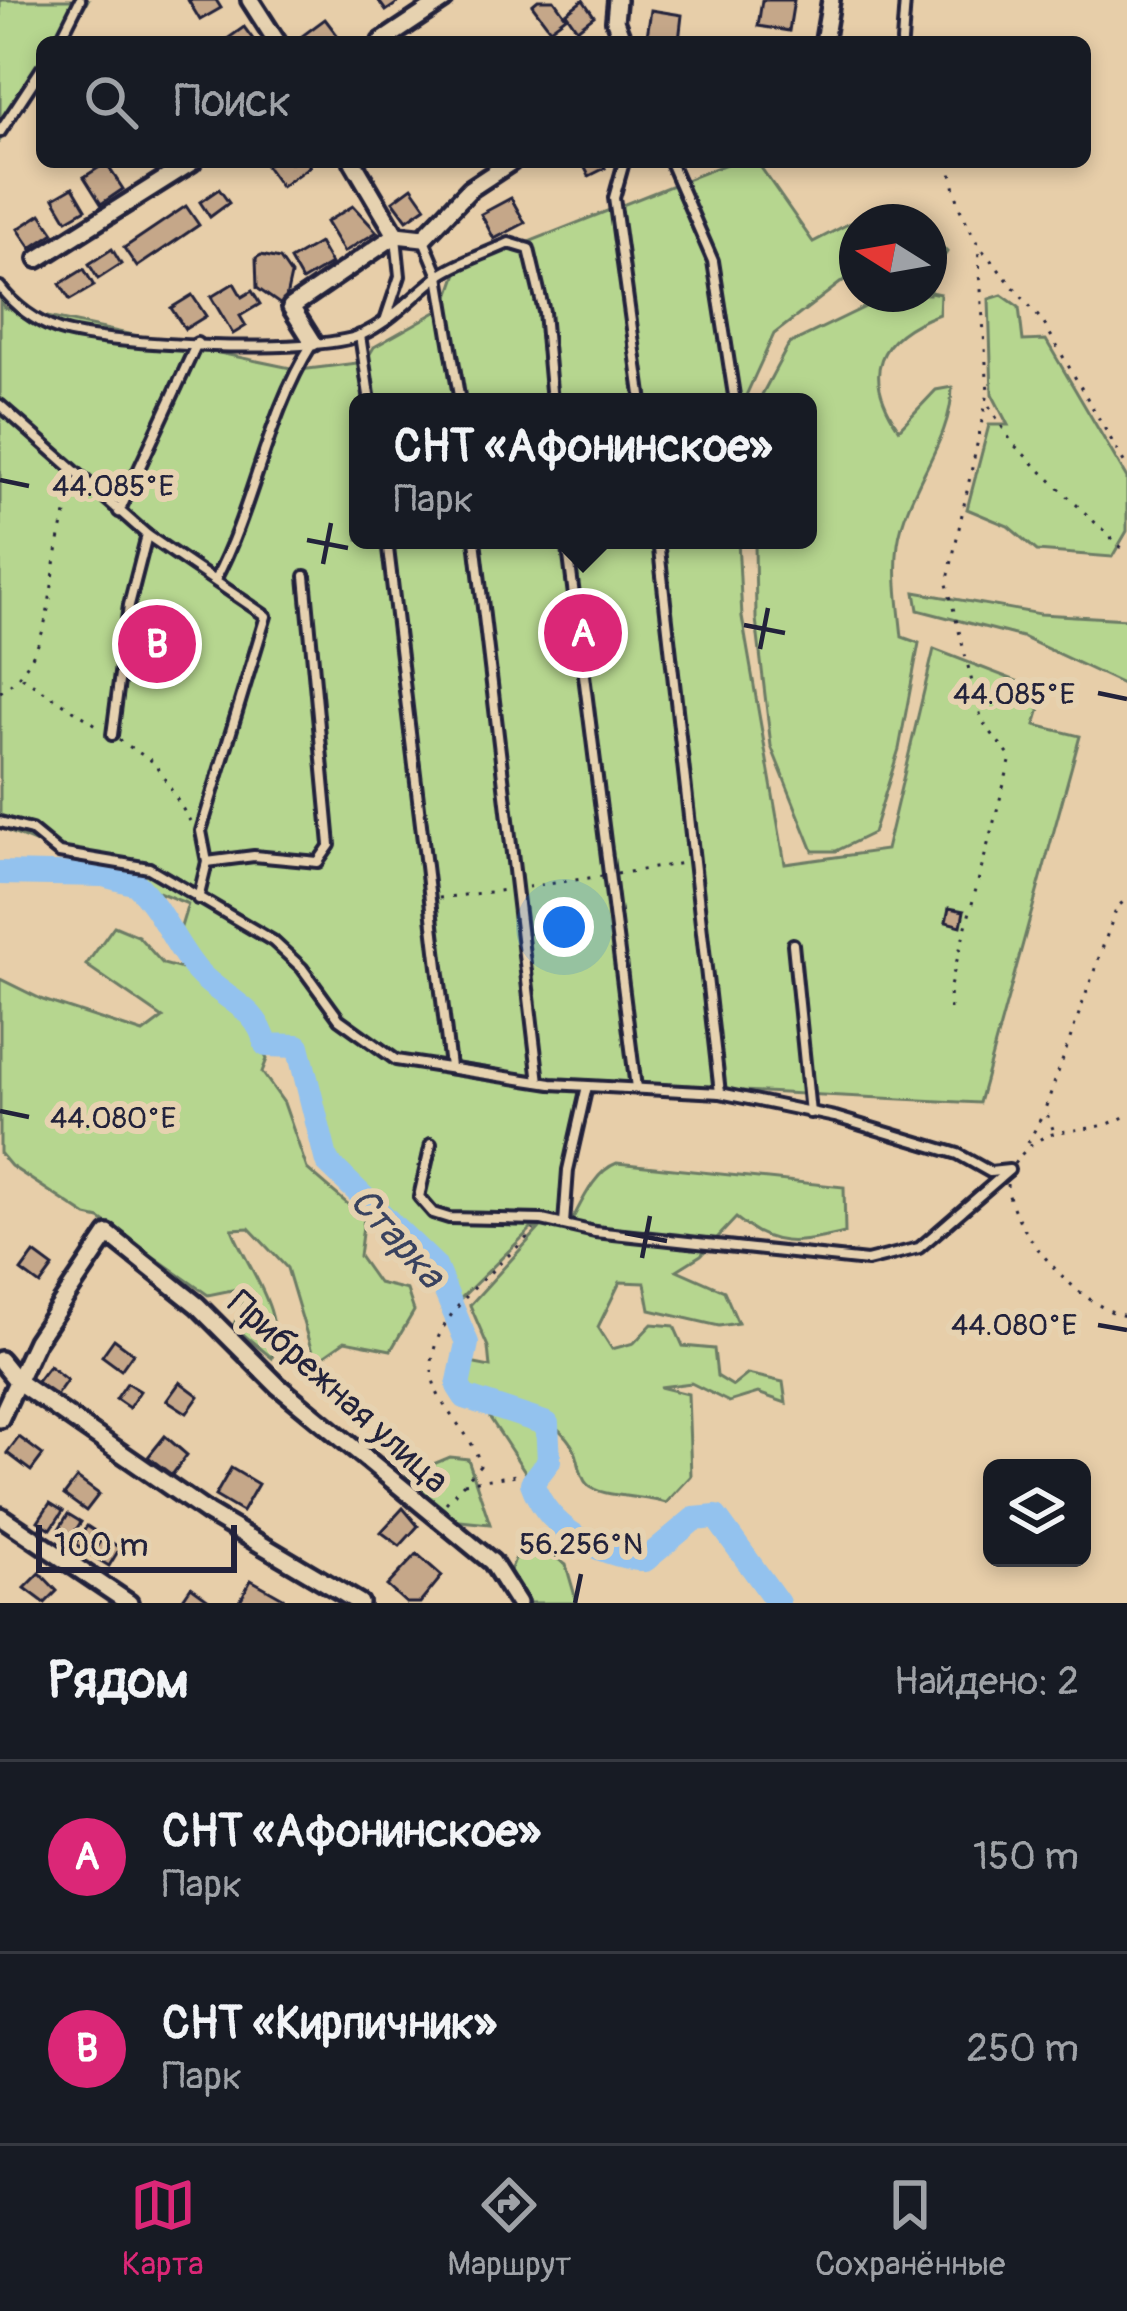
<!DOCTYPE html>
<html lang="ru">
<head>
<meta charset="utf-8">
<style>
	body { margin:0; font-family:Pangolin,sans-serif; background:#20242c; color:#f1f3f6 }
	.controls { position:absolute; right:36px; bottom:36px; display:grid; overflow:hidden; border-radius:18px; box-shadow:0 6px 18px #0003 }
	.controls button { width:108px; height:108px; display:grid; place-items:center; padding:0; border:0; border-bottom:3px solid #363941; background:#171b24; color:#f1f3f6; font:60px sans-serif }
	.compass { position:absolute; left:839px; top:204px; width:108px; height:108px; border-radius:50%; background:#171b24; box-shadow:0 6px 18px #0003; rotate:281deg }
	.scale { position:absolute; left:36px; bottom:30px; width:201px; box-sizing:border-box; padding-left:12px; border:6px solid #22223b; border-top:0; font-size:33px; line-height:42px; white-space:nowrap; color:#22223b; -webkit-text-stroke:9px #e6d2b0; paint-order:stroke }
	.you { position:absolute; left:564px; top:927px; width:42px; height:42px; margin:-30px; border:9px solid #fff; border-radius:50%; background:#1a73e8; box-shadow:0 0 0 18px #1a73e833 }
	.badge { display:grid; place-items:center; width:78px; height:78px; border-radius:50%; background:#db2777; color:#fff; font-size:39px; font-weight:700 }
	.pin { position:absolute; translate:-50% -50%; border:6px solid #fff; box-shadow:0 3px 12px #0006 }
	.popup { position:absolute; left:349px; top:393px; width:468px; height:156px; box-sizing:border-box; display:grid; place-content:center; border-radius:18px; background:#171b24; filter:drop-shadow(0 3px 9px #0005); font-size:39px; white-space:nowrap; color:#9ea1a6 }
	.popup b { font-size:45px; color:#f1f3f6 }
	.popup::after { content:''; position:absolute; left:50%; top:100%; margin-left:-24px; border:24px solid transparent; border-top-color:#171b24 }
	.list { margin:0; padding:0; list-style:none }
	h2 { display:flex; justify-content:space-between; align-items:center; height:156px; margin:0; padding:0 48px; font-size:51px }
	h2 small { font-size:39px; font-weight:400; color:#9ea1a6 }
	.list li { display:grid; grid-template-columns:78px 1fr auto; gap:36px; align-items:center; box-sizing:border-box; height:192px; padding:0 48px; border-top:3px solid #363941 }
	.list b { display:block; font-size:45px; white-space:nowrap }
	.list p { margin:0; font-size:39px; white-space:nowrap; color:#9ea1a6 }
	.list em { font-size:39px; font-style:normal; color:#9ea1a6 }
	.icon { flex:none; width:66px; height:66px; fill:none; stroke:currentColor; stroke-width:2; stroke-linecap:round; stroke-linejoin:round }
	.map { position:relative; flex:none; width:1127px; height:1603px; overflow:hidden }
	.search { position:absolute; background:#171b24; box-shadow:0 6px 18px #0003; left:36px; right:36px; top:36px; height:132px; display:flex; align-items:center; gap:30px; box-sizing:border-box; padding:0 42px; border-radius:18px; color:#9ea1a6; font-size:45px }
	.sheet { height:540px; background:#171b24 }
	nav { display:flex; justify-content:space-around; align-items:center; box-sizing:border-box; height:168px; border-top:3px solid #363941; background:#171b24; font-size:33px; color:#9ea1a6 }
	nav a { display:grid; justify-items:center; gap:6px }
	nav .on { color:#db2777 }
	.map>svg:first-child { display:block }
	.green { fill:#b6d68f; stroke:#6c7c65; stroke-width:3 }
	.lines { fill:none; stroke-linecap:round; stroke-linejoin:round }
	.river { stroke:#93c2ee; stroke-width:24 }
	.building { fill:#c5a789; stroke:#22223b; stroke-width:3 }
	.lane-casing { stroke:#22223b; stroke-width:16 }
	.street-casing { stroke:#22223b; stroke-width:24 }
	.path { stroke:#22223b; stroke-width:3; stroke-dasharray:3 9; stroke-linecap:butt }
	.lane { stroke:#e6d2b0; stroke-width:8 }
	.street { stroke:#e6d2b0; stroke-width:15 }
	.ticks { fill:none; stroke:#22223b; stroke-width:4.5 }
	.labels { text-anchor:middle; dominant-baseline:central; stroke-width:12; stroke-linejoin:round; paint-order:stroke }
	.street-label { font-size:36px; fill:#22223b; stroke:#e6d2b0 }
	.water-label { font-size:39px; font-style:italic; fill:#39425f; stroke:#e6d2b0 }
	.ticks-label { font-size:30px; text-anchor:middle; fill:#22223b; stroke:#e6d2b0; stroke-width:12; stroke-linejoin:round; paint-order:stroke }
</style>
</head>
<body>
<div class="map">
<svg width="1127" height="1603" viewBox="0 0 1127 1603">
	<rect width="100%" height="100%" fill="#e7cea9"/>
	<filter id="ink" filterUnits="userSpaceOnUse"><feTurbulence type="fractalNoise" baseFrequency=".00833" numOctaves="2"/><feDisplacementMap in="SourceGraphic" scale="24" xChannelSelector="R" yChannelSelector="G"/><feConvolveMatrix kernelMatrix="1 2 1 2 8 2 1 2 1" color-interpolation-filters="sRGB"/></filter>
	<g filter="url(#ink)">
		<g class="green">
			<polygon points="0,0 88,0 64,42 42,42 42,75 0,140"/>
			<path d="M731,162h26l56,80 37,-19 7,5v42l-83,64 -31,68h-385v138h380l4,77 43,247 101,-14 48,-201 111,43 -10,33 45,11 -101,367 -395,-20 -23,146 5,2c13,-21 26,-59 51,-68l227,24 1,46c-47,10 -70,17 -109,-15l-35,37 -24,15 47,21 14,32 -19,3 -69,-16 -5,-27 -25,-1 -22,45 14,22 22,-6 18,-19 22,2 9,20 31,3 3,27 16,10 15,-12 35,8 3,21 -28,-10 -29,9 -38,-19 -31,4 28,7 3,82 -25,27c-22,-8 -67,-5 -79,-19 -9,-10 -7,-25 -13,-35 -17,-32 -63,-50 -96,-49l-17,-14 4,-24 25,5 -2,-20 -18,-42 69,-76h-8l-77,76 -13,-40 -114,-103 -29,-115 -32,-2c-7,-33 -16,-30 -40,-47 -21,-16 -35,-37 -49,-58l11,-36 -188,-76v-531l4,11 296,62 65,-8 9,-15 71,-40 13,-37z"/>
			<path d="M939,244l8,8 -16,25 -1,15 10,2 -1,20c-62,23 -78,59 -40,115l37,-39 16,-3c0,55 -46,101 -54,157 -4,31 1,63 4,93l17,6 -20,106 -26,84 -37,18h-23l-42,-105 -15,-127 -1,-79h53v-138h-50l31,-58 103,-50h37v-39z"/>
			<polygon points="1002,295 1019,307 1023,341 1046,340 1127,478 1127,531 1112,557 1037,551 1008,526 967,509 989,425 1008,425 992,394 989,299"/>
			<polygon points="915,592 1040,614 1127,619 1127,686 1022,637 918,610"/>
			<path d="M114,926l24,10 25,28 23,6 41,38h12l28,51 -5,13 22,31 23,66 57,49 -5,38 19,27 29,7 7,21 -23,39 -46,-9 -30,21 -28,-94 -38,-40 -17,1c15,39 54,83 40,129l-39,-32 10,-21 -6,-16 -29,6 -108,-76 -13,-3 -76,-50 -11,-13v-174l43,21 100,33 20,-15 -77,-53z"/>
			<polygon points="505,1408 546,1425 547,1461 528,1476 490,1418 488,1409"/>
			<polygon points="450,1457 468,1459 490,1524 450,1520 407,1475"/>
			<polygon points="526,1535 566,1565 577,1603 528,1603 508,1575"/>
		</g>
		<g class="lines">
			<path class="river" d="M0,873l103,2 33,9c25,24 38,60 61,87 26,29 60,34 69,74l32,1 29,116 108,104 32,77 -9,43 7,11 82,27 2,37 -17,22c17,48 66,71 113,77l49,-41 22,-2 62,86"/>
		</g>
		<g class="building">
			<polygon points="188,0 216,0 221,8 200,20"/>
			<polygon points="378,0 402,0 386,11"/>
			<polygon points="538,0 554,0 566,17 550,29 532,5"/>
			<polygon points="583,0 594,16 577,29 566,13"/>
			<polygon points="762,0 794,0 789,31 758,26"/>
			<polygon points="651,10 682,15 679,41 647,36"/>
			<polygon points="325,19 338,36 306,42 302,36"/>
			<polygon points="244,27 255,42 223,42"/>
			<polygon points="272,162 307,162 310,166 281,187 266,166"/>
			<polygon points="582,162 602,162 605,168 589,176"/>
			<polygon points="106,163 123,189 101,204 84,177"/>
			<polygon points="73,187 86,209 67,220 54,198"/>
			<polygon points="412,187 426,207 407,220 393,201"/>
			<polygon points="219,189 229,203 210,217 200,202"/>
			<polygon points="511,198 525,223 494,239 481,214"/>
			<polygon points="186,206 199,225 137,267 124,248"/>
			<polygon points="353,206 377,232 344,252 326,222"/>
			<polygon points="41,214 54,233 31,248 18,229"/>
			<polygon points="319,243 331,264 302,281 290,260"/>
			<polygon points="112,249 121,264 98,279 89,264"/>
			<polygon points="261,255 280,259 291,275 284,307 257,288 256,258"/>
			<polygon points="84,269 94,286 70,300 60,284"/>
			<polygon points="234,283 242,297 252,291 260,304 240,316 246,326 233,334 211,297"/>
			<polygon points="192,295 206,316 185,329 171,308"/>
			<polygon points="949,908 964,911 961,926 946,922"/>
			<polygon points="34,1253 53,1267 40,1285 21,1271"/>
			<polygon points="114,1339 133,1353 121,1370 102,1356"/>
			<polygon points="49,1366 67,1380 55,1397 36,1383"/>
			<polygon points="180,1382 199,1396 187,1413 167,1400"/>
			<polygon points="127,1383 140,1391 129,1408 116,1399"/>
			<polygon points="165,1436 187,1455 172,1475 148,1457"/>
			<polygon points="19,1437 43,1455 31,1471 7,1453"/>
			<polygon points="231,1468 258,1484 242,1512 215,1496"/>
			<polygon points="77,1478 99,1494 86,1511 64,1495"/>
			<polygon points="50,1503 63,1511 51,1529 38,1521"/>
			<polygon points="403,1508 418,1526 400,1546 381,1532"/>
			<polygon points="68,1514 81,1522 69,1540 57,1532"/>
			<polygon points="87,1526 99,1534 88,1552 75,1544"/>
			<polygon points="103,1537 120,1548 109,1566 91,1555"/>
			<polygon points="417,1554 442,1576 420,1603 406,1603 387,1586"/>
			<polygon points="40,1573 57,1591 45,1603 25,1588"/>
			<polygon points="251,1580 283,1598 280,1603 239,1603"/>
			<polygon points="191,1587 213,1603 180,1603"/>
		</g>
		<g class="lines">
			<defs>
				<g id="lane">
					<polyline points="59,42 80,0"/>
					<polyline points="902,42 905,0"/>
					<polyline points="0,132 42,68"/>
					<polyline points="624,162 614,198 642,402"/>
					<polyline points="670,162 713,261 735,402"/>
					<polyline points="424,240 439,276 460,402"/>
					<path d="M0,287c14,19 36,35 59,43 49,16 257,25 302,5 33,-15 53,-41 81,-61 20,-13 46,-21 67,-31l20,6 15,63 8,90"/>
					<polyline points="385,321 400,276 396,237"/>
					<polyline points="360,335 370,402"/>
					<polyline points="0,405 147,535 266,616 201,831 207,862 198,899"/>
					<polyline points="119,512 197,343"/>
					<polyline points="387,540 450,1067"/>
					<polyline points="475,540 539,1082"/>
					<polyline points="567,540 636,1088"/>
					<polyline points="658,540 720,1093"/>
					<path d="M215,580c40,-76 51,-163 97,-236"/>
					<polyline points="112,735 129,605 147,535"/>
					<polyline points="0,822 31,830 59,853 149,868 273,941 302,968 339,1019 396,1060 551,1084 720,1093 835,1117 958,1154 990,1172 1009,1170"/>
					<polyline points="207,862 254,856 318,862 330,845 305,576"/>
					<polyline points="793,944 810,1113"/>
					<polyline points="431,1144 419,1197 433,1213 449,1218 542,1220 595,1232 867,1261 919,1248 1008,1171"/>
					<polyline points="564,1224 568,1170 587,1086"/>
				</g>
				<g id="street">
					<polyline points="250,0 277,42"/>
					<polyline points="617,0 615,21 623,42"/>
					<polyline points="381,42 444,0"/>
					<polyline points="824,42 831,0"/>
					<polyline points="353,162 396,235"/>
					<polyline points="38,259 192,162"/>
					<polyline points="313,342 291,307 396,235 423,238 470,189 511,162"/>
					<polyline points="0,1360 17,1381 208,1513 360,1603"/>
					<polyline points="0,1419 36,1341 108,1234 197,1305 278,1386 492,1562 518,1603"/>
					<polyline points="0,1516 129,1603"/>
				</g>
			</defs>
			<use href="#lane" class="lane-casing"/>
			<use href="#street" class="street-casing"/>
			<g class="path">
				<polyline points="948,162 960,209 978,245 1043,322 1127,467"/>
				<polyline points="989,406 1013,444 1127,553"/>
				<polyline points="22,677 101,728"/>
				<path d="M0,692c69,-47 39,-141 79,-206"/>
				<polyline points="119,740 155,763 190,821"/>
				<polyline points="617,874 684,863"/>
				<polyline points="528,887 602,876"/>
				<polyline points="439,898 506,890"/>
				<polyline points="950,1009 949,990 1011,758 982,721 947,584 988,393 978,245"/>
				<polyline points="1053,1129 1045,1109 1117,907 1127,899"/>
				<polyline points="1028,1143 1043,1114"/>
				<path d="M1014,1164c35,-50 69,-22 113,-49"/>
				<path d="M1007,1184c3,45 75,126 120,132"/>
				<polyline points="464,1483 516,1475"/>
				<path d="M446,1503l34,-38c-7,-30 -31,-46 -43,-73 -27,-66 60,-120 97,-162"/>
			</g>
			<use href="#lane" class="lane"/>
			<use href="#street" class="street"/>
		</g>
	</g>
	<path class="ticks" d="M0,480l29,6M307,540l41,8M323,564l8,-41M744,625l41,8M760,649l8,-41M1098,693l29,6M0,1111l29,6M625,1233l42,8M642,1258l8,-42M1098,1325l29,5M575,1603l6,-29"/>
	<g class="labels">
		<g class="street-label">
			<text transform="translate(338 1392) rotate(42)">Прибрежная улица</text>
		</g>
		<g class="water-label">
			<text transform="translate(397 1238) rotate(48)">Старка</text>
		</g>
	</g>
	<g class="ticks-label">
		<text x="113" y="496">44.085°E</text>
		<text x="1014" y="704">44.085°E</text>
		<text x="113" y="1128">44.080°E</text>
		<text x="1014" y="1335">44.080°E</text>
		<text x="581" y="1554">56.256°N</text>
	</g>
</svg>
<div class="controls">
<button><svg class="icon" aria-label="layers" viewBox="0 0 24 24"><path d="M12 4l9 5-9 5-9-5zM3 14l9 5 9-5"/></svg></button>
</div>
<svg class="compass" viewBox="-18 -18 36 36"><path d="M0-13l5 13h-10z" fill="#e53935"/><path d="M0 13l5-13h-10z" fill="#9ea1a6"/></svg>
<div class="scale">100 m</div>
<div class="you"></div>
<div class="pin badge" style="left:583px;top:633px">A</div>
<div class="popup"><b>СНТ «Афонинское»</b>Парк</div>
<div class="pin badge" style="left:157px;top:644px">B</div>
<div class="search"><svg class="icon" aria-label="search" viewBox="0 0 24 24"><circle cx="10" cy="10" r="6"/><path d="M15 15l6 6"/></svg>Поиск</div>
</div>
<section class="sheet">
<h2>Рядом<small>Найдено: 2</small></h2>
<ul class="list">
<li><span class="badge">A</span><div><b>СНТ «Афонинское»</b><p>Парк</p></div><em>150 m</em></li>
<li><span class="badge">B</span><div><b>СНТ «Кирпичник»</b><p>Парк</p></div><em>250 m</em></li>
</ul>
</section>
<nav>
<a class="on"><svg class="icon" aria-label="map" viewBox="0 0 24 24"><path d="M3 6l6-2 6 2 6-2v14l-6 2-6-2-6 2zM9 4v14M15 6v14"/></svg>Карта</a>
<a><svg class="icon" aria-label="directions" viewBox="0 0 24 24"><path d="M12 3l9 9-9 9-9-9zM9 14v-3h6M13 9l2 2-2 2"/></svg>Маршрут</a>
<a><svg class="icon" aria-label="saved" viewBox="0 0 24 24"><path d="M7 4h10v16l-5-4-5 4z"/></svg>Сохранённые</a>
</nav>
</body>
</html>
